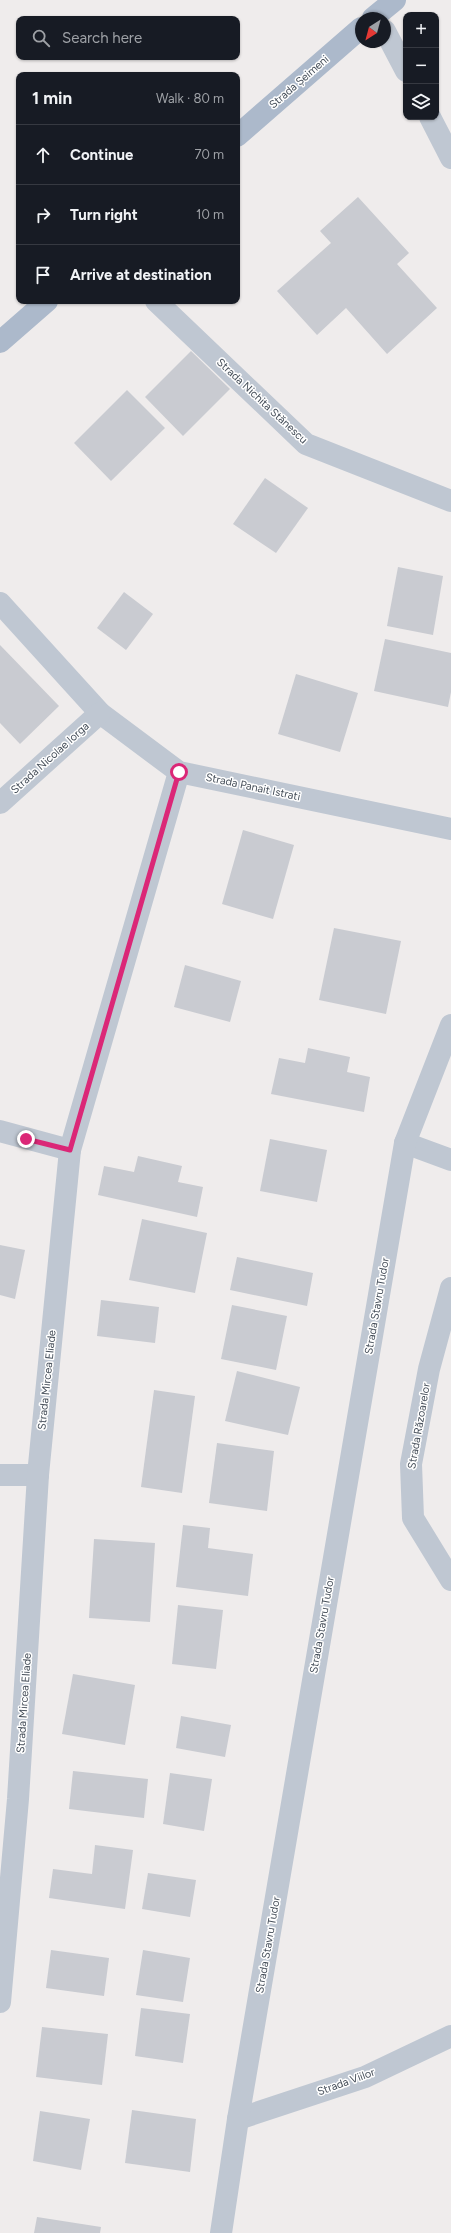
<!DOCTYPE html>
<html lang="en">
<head>
<meta charset="utf-8">
<style>
	body { margin:0; font-family:Figtree,sans-serif; background:#242831; color:#f1f3f6 }
	.controls { position:absolute; right:12px; top:12px; display:grid; overflow:hidden; border-radius:8px; box-shadow:0 1px 3px #0004 }
	.controls button { width:36px; height:36px; display:grid; place-items:center; padding:0; border:0; border-bottom:1px solid #363941; background:#171b24; color:#f1f3f6; font:20px sans-serif }
	.compass { position:absolute; left:355px; top:12px; width:36px; height:36px; border-radius:50%; background:#171b24; box-shadow:0 1px 3px #0004; rotate:216deg }
	.stop { position:absolute; width:12px; height:12px; margin:-9px; border:3px solid #db2777; border-radius:50%; background:#fff }
	.stop.end { background:#db2777; border-color:#fff; box-shadow:0 1px 4px #0008 }
	.list { margin:0; padding:0; list-style:none }
	h2 { display:flex; justify-content:space-between; align-items:center; height:52px; margin:0; padding:0 16px; font-size:17px }
	h2 small { font-size:13px; font-weight:400; color:#9ea1a6 }
	.list li { display:grid; grid-template-columns:26px 1fr auto; gap:12px; align-items:center; box-sizing:border-box; height:60px; padding:0 16px; border-top:1px solid #363941 }
	.list b { display:block; font-size:15px; white-space:nowrap }
	.list em { font-size:13px; font-style:normal; color:#9ea1a6 }
	.icon { flex:none; width:22px; height:22px; fill:none; stroke:currentColor; stroke-width:2; stroke-linecap:round; stroke-linejoin:round }
	.map { position:relative; flex:none; width:451px; height:2233px; overflow:hidden }
	.search { position:absolute; background:#171b24; box-shadow:0 1px 3px #0004; left:16px; top:16px; width:224px; height:44px; display:flex; align-items:center; gap:10px; box-sizing:border-box; padding:0 14px; border-radius:8px; color:#9ea1a6; font-size:15px }
	.panel { position:absolute; background:#171b24; box-shadow:0 1px 3px #0004; left:16px; top:72px; width:224px; height:232px; border-radius:8px }
	.map>svg:first-child { display:block }
	.building { fill:#c9cbd1 }
	.lines { fill:none; stroke-linecap:round; stroke-linejoin:round }
	.minor { stroke:#bfc7d2; stroke-width:22 }
	.major { stroke:#acb9cb; stroke-width:22 }
	.route { stroke:#db2777; stroke-width:5 }
	.labels { text-anchor:middle; dominant-baseline:central; stroke-width:3; stroke-linejoin:round; paint-order:stroke }
	.street-label { font-size:11px; fill:#454e59; stroke:#fff }
</style>
</head>
<body>
<div class="map">
<svg width="451" height="2233" viewBox="0 0 451 2233">
	<rect width="100%" height="100%" fill="#efecec"/>
	<g class="building">
		<polygon points="358,197 409,253 397,264 437,308 387,354 346,308 317,335 277,291 331,243 320,231"/>
		<polygon points="191,351 230,389 183,436 145,397"/>
		<polygon points="127,390 165,428 111,481 74,443"/>
		<polygon points="265,478 308,508 276,553 233,524"/>
		<polygon points="398,567 443,576 433,635 387,626"/>
		<polygon points="124,592 153,614 126,650 97,628"/>
		<polygon points="385,639 451,653 451,692 448,707 374,691"/>
		<polygon points="0,645 59,706 20,744 0,723"/>
		<polygon points="296,674 358,693 340,752 278,734"/>
		<polygon points="243,830 294,845 273,919 222,904"/>
		<polygon points="334,928 401,941 386,1014 319,1000"/>
		<polygon points="185,965 241,981 230,1022 174,1007"/>
		<polygon points="308,1048 350,1057 347,1072 370,1077 364,1112 271,1094 279,1058 305,1063"/>
		<polygon points="270,1139 327,1150 317,1202 260,1191"/>
		<polygon points="138,1156 182,1166 178,1182 203,1187 197,1217 98,1195 104,1166 134,1172"/>
		<polygon points="142,1219 207,1233 195,1293 129,1280"/>
		<polygon points="0,1245 25,1250 15,1299 0,1295"/>
		<polygon points="237,1257 313,1273 307,1306 230,1290"/>
		<polygon points="101,1300 159,1307 155,1343 97,1336"/>
		<polygon points="232,1305 287,1316 276,1370 221,1359"/>
		<polygon points="237,1371 300,1387 288,1435 225,1421"/>
		<polygon points="154,1390 195,1396 182,1493 141,1487"/>
		<polygon points="217,1443 274,1451 267,1511 209,1503"/>
		<polygon points="183,1525 210,1528 208,1548 253,1554 248,1596 176,1587"/>
		<polygon points="94,1539 155,1543 150,1622 89,1618"/>
		<polygon points="178,1605 223,1610 216,1669 172,1664"/>
		<polygon points="73,1674 135,1685 125,1745 62,1734"/>
		<polygon points="181,1716 231,1725 225,1757 176,1748"/>
		<polygon points="73,1771 148,1779 144,1818 69,1809"/>
		<polygon points="170,1773 212,1779 204,1831 163,1824"/>
		<polygon points="95,1845 133,1850 125,1909 49,1898 53,1869 92,1874"/>
		<polygon points="148,1873 196,1880 190,1917 142,1909"/>
		<polygon points="51,1950 109,1958 104,1996 46,1988"/>
		<polygon points="143,1950 190,1958 183,2002 136,1995"/>
		<polygon points="141,2008 190,2014 183,2063 135,2056"/>
		<polygon points="42,2027 108,2034 102,2085 36,2077"/>
		<polygon points="132,2110 196,2119 190,2172 125,2163"/>
		<polygon points="40,2111 90,2119 81,2170 33,2161"/>
		<polygon points="37,2217 101,2227 100,2233 34,2233"/>
	</g>
	<g class="lines">
		<g class="minor">
			<polyline points="385,31 406,71"/>
			<polyline points="430,117 451,158"/>
			<polyline points="156,301 306,444 451,501"/>
			<polyline points="0,603 100,713 179,772 451,829"/>
			<polyline points="0,803 100,713"/>
			<polyline points="0,1131 70,1150"/>
			<polyline points="405,1143 451,1160"/>
			<polyline points="451,1288 429,1369 411,1464 413,1518 451,1580"/>
			<polyline points="0,1475 38,1475"/>
			<polyline points="0,2002 18,1799 38,1475 70,1150 179,772"/>
			<polyline points="238,2119 365,2077 451,2036"/>
			<polyline points="221,2233 238,2119 405,1143 451,1025"/>
		</g>
		<g class="major">
			<polyline points="373,18 395,0"/>
			<polyline points="237,136 361,28"/>
			<polyline points="0,342 47,301"/>
		</g>
	</g>
	<g class="lines">
		<polyline class="route" points="26,1139 70,1150 179,772"/>
	</g>
	<g class="labels">
		<g class="street-label">
			<text transform="translate(299 82) rotate(-41)">Strada Șeimeni</text>
			<text transform="translate(262 401) rotate(43)">Strada Nichita Stănescu</text>
			<text transform="translate(50 758) rotate(-42)">Strada Nicolae Iorga</text>
			<text transform="translate(253 787) rotate(12)">Strada Panait Istrati</text>
			<text transform="translate(377 1306) rotate(-80)">Strada Stavru Tudor</text>
			<text transform="translate(47 1380) rotate(-84)">Strada Mircea Eliade</text>
			<text transform="translate(419 1426) rotate(-80)">Strada Răzoarelor</text>
			<text transform="translate(322 1625) rotate(-80)">Strada Stavru Tudor</text>
			<text transform="translate(24 1703) rotate(-86)">Strada Mircea Eliade</text>
			<text transform="translate(268 1945) rotate(-80)">Strada Stavru Tudor</text>
			<text transform="translate(346 2082) rotate(-20)">Strada Viilor</text>
		</g>
	</g>
</svg>
<div class="controls">
<button>+</button>
<button>−</button>
<button><svg class="icon" aria-label="layers" viewBox="0 0 24 24"><path d="M12 4l9 5-9 5-9-5zM3 14l9 5 9-5"/></svg></button>
</div>
<svg class="compass" viewBox="-18 -18 36 36"><path d="M0-13l5 13h-10z" fill="#e53935"/><path d="M0 13l5-13h-10z" fill="#9ea1a6"/></svg>
<div class="stop" style="left:179px;top:772px"></div>
<div class="stop end" style="left:26px;top:1139px"></div>
<div class="search"><svg class="icon" aria-label="search" viewBox="0 0 24 24"><circle cx="10" cy="10" r="6"/><path d="M15 15l6 6"/></svg>Search here</div>
<section class="panel">
<h2>1 min<small>Walk · 80 m</small></h2>
<ul class="list">
<li><svg class="icon" aria-label="ahead" viewBox="0 0 24 24"><path d="M12 20V5M6 11l6-6 6 6"/></svg><div><b>Continue</b></div><em>70 m</em></li>
<li><svg class="icon" aria-label="right" viewBox="0 0 24 24"><path d="M7 20v-9h11M14 6l5 5-5 5"/></svg><div><b>Turn right</b></div><em>10 m</em></li>
<li><svg class="icon" aria-label="arrive" viewBox="0 0 24 24"><path d="M6 21V4h12l-3 4 3 4H6"/></svg><div><b>Arrive at destination</b></div></li>
</ul>
</section>
</div>
</body>
</html>
